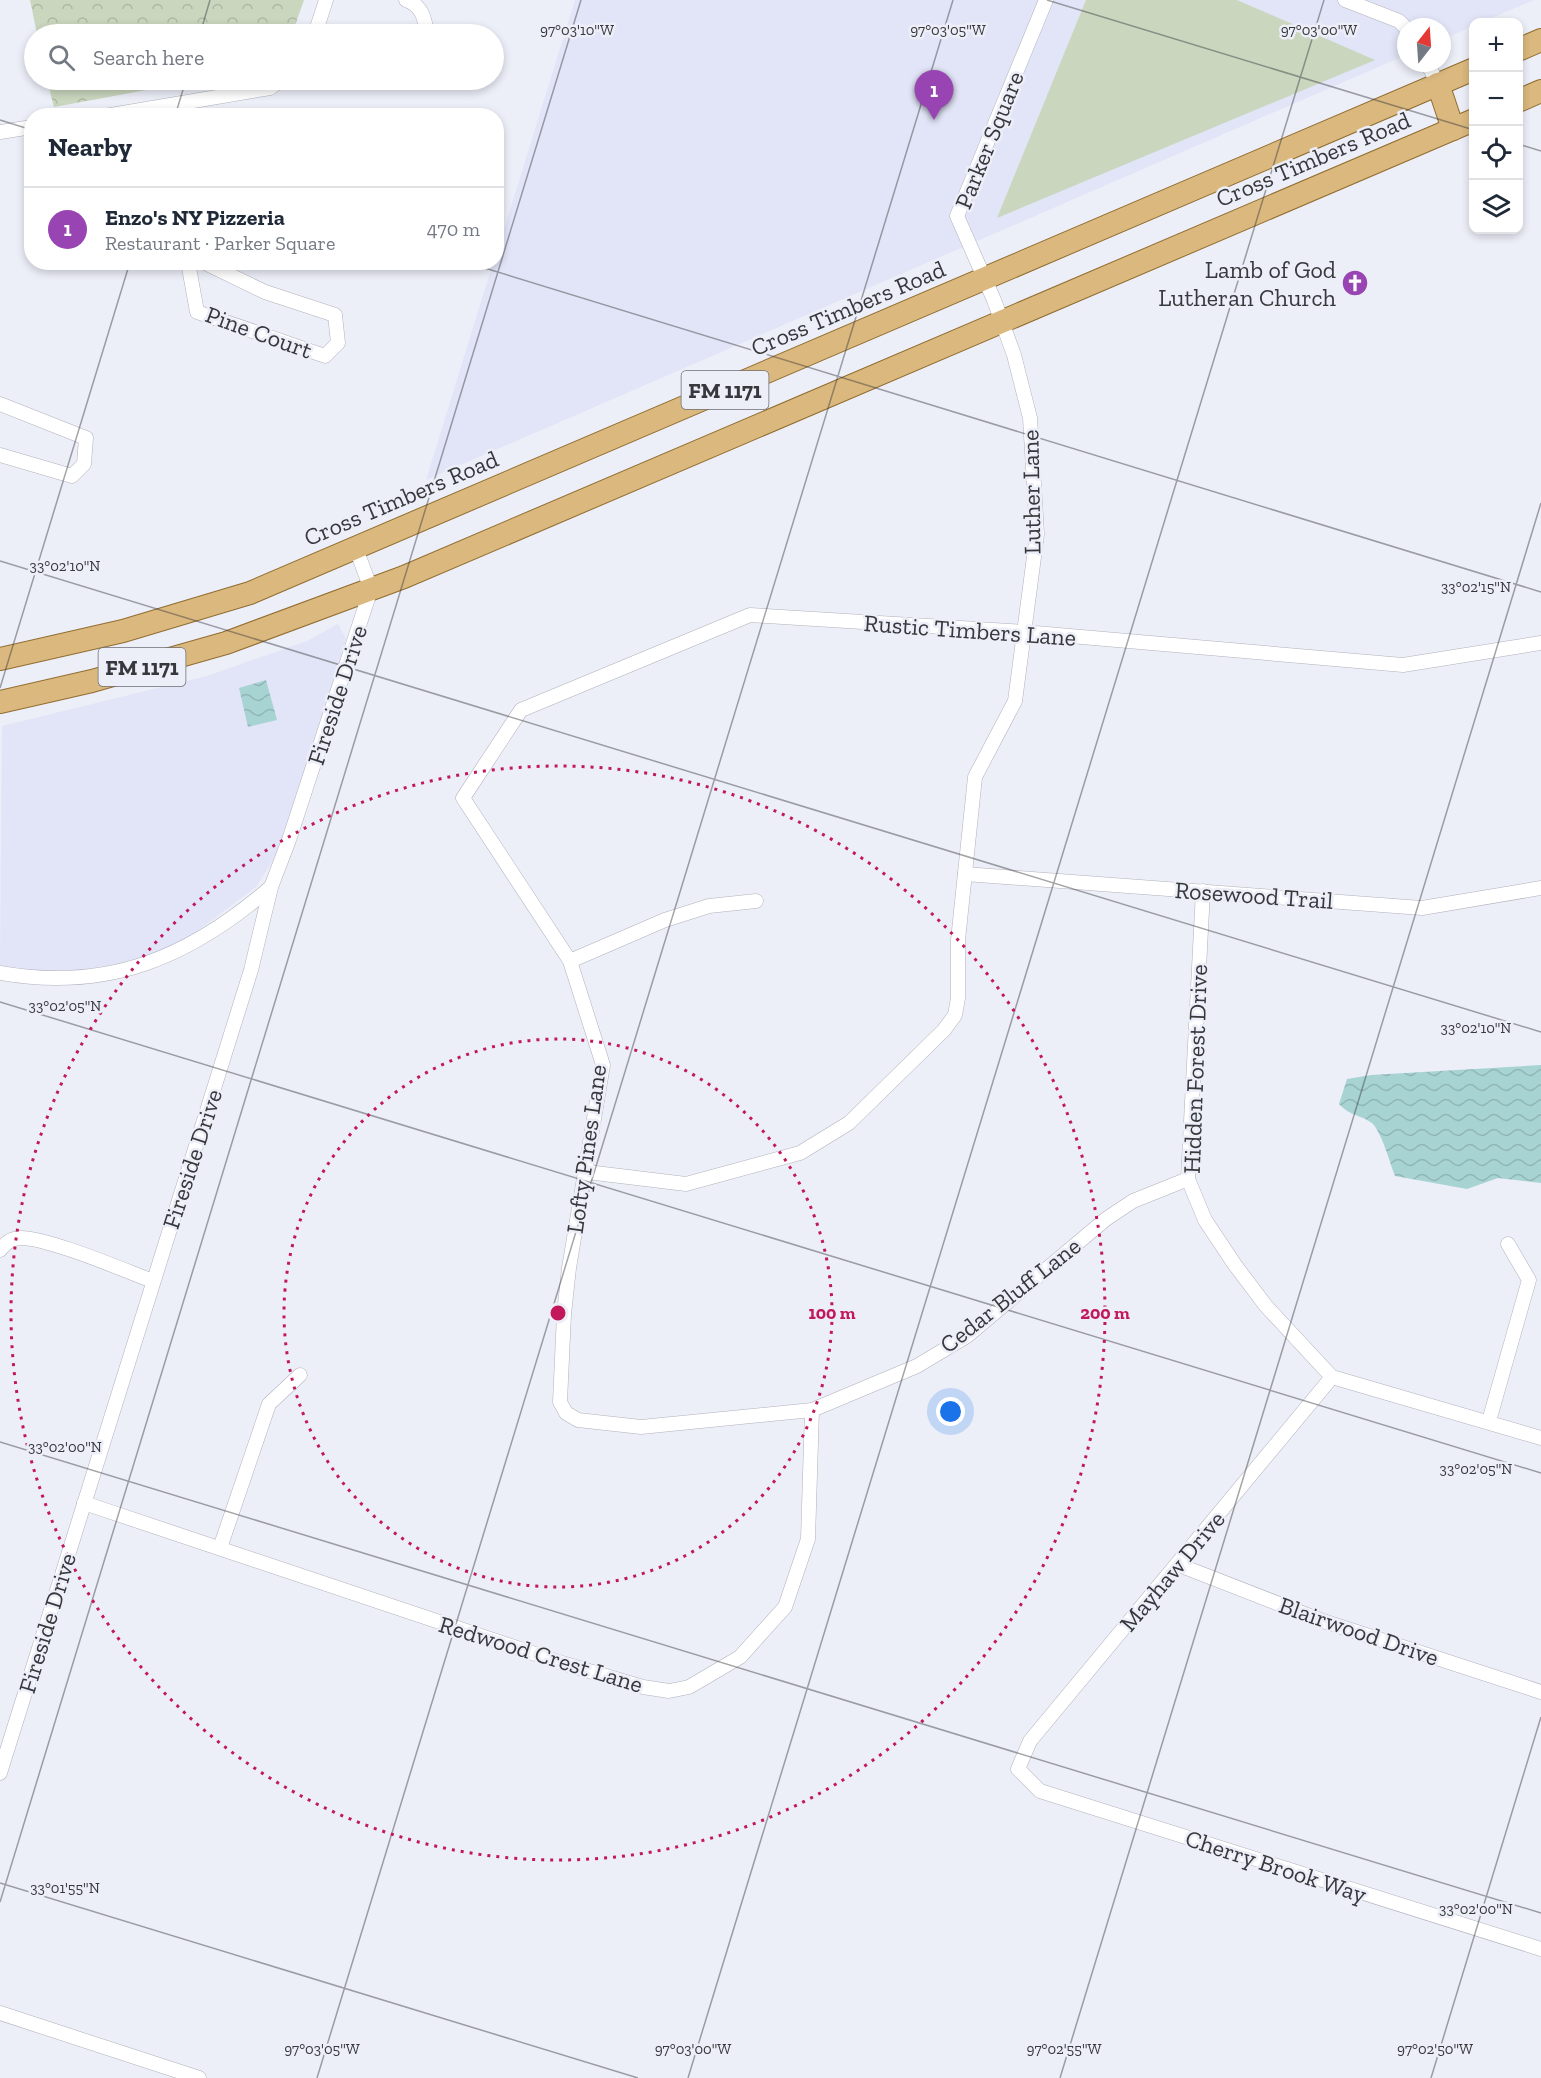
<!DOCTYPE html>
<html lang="en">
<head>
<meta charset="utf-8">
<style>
	body { margin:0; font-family:"Zilla Slab",serif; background:#f6f6f7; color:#1f2937 }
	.controls { position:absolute; right:18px; top:18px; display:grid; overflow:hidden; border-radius:12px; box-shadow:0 3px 9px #0003 }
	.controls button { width:54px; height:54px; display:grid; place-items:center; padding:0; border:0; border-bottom:2px solid #e0e1e3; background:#fff; color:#1f2937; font:30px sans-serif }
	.compass { position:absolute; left:1397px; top:18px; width:54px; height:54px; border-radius:50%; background:#fff; box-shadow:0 3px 9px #0003; rotate:17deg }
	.you { position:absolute; left:951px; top:1412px; width:21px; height:21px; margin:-15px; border:4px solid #fff; border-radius:50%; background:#1a73e8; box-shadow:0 0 0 9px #1a73e833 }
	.badge { display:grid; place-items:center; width:39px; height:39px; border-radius:50%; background:#9845b3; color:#fff; font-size:20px; font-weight:700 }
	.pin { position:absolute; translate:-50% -50px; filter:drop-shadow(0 2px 3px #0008) }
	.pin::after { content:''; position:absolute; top:32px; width:21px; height:18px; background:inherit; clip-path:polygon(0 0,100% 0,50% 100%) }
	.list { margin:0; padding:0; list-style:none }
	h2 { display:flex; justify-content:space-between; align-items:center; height:78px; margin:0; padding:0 24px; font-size:26px }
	h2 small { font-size:20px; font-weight:400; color:#747a83 }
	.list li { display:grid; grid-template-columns:39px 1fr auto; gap:18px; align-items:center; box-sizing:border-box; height:84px; padding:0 24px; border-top:2px solid #e0e1e3 }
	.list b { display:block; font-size:22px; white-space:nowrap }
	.list p { margin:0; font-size:20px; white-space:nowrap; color:#747a83 }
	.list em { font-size:20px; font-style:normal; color:#747a83 }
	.icon { flex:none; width:33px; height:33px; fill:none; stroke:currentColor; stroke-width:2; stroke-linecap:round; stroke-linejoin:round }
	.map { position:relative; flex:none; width:1541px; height:2078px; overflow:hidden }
	.search { position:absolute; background:#fff; box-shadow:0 3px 9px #0003; left:24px; top:24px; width:480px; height:66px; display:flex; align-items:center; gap:15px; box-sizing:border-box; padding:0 21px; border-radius:33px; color:#747a83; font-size:22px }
	.panel { position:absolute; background:#fff; box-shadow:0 3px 9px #0003; left:24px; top:108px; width:480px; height:162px; border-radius:24px }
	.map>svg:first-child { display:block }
	.built { fill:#e2e5f7 }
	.grass { fill:#cad6be }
	.park { fill:url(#park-crowns) }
	.water { fill:url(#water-waves) }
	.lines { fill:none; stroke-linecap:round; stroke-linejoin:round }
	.street-casing { stroke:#b0b2bc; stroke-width:15 }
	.primary-casing { stroke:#916d2f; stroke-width:24 }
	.street { stroke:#fff; stroke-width:14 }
	.primary { stroke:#dab87e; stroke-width:22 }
	.ticks { fill:none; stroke:#37383c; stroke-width:1.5; stroke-opacity:0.45 }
	.ring { fill:none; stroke:#c2185b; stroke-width:3; stroke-dasharray:3 6 }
	.labels { text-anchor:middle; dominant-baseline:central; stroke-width:5; stroke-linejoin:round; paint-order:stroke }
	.shield { fill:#eceef8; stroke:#6d6f74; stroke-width:1.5 }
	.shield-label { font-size:22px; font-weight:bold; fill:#37383c }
	.street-label { font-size:24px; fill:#37383c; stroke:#eceef8 }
	.poi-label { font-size:24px; fill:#37383c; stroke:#eceef8; text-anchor:end }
	.ticks-label { font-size:15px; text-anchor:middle; fill:#37383c; stroke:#eceef8; stroke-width:5; stroke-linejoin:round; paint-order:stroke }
	.centre { fill:#c2185b; stroke:#eceef8; stroke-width:3 }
	.ring-label { font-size:18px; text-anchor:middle; font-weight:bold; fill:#c2185b; stroke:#eceef8; stroke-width:5; stroke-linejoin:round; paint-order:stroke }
</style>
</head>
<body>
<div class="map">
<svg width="1541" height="2078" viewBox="0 0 1541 2078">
	<defs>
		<pattern id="park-crowns" width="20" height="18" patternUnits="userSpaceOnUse" patternTransform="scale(1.5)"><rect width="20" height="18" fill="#cad6be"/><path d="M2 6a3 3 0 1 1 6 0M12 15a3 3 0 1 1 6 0" fill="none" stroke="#aeb8a4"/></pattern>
		<pattern id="water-waves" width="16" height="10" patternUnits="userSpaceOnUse" patternTransform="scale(1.5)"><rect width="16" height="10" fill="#a8d3d3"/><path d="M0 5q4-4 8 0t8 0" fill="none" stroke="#91b6b6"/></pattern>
	</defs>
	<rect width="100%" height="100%" fill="#eceef8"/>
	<g class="built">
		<polygon points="575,0 1534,0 1482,22 1474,22 1473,26 1442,40 1442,27 1406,27 1406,55 426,480 493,263 496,262 497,252"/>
		<polygon points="338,624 346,639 337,675 292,815 273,860 256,887 181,943 148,957 99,968 41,972 0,965 2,726 207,676 307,641"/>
	</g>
	<polygon class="grass" points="1086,0 1237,0 1375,60 997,218"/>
	<g class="park">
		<polygon points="30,0 304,0 292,34 37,34"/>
		<polygon points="47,80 201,80 54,107"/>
	</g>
	<g class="water">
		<polygon points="266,680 277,720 248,727 239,688"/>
		<path d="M1541,1065v118l-43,-5 -31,11 -72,-13c-5,-13 -13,-43 -23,-53 -11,-8 -22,-7 -33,-19l8,-25 24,-4z"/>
	</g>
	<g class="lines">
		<defs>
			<g id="street">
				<path d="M406,0c16,5 19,19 21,34"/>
				<polyline points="1345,0 1399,21 1406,28"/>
				<polyline points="315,34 326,0"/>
				<polyline points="1427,63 1438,84"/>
				<polyline points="105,116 270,88 281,80"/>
				<polyline points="0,132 32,127"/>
				<polyline points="188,262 197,312 325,356 338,343 335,315 265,292 203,262"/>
				<polyline points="0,404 86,438 84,464 72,476 0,455"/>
				<polyline points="965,874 1422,908 1541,888"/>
				<polyline points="1203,891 1188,1179 1205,1220 1235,1265 1266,1306 1332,1377 1541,1438"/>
				<polyline points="570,961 665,920 709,906 756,901"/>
				<path d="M0,973c109,19 190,-16 271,-86"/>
				<polyline points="587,1172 686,1184 800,1153 849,1123 944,1030 955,1015 958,998 958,940 975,777 1015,701 1037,534 1030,418 1014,355 994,300 957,216 1046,0"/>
				<polyline points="1188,1179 1133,1201 1106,1219 967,1336 917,1366 812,1410 641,1427 578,1420 566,1413 560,1402 564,1314 569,1268 603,1065 570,961 463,798 521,710 750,615 1024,632 1403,665 1541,643"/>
				<path d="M0,1250c6,-7 10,-11 19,-12 25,-2 107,33 134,43"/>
				<polyline points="1332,1377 1030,1741 1018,1769 1040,1791 1541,1949"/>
				<polyline points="1489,1421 1529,1280 1508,1244"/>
				<polyline points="84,1503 562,1663 643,1687 669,1691 689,1687 740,1657 785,1607 808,1539 812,1410"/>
				<polyline points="220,1548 269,1404 300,1375"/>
				<polyline points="1179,1565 1323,1621 1541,1692"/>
				<polyline points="0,1773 251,970 271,887 289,840 371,589 355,546"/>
				<polyline points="0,2013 199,2078"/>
			</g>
			<g id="primary">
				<polyline points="1518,50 1541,40"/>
				<polyline points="1438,84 1453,129"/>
				<polyline points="1518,101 1541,91"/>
				<polyline points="0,659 123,631 250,593 1474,69"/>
				<polyline points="0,702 92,681 226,643 404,577 1474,120"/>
			</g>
		</defs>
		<use href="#street" class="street-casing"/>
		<use href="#primary" class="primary-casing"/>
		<use href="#street" class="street"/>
		<use href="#primary" class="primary"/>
	</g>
	<path class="ticks" d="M1047,0l427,130M200,34l10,-34M175,116l11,-36M0,120l32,10M1518,144l23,7M465,262l1076,330M0,561l1541,471M0,688l130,-426M0,1002l1541,471M0,1442l1541,471M0,1883l638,195M0,1902l581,-1902M317,2078l636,-2078M688,2078l636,-2078M1060,2078l481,-1575M1431,2078l110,-361"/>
	<g class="ring">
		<circle cx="558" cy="1313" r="274"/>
		<circle cx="558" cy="1313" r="547"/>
	</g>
	<defs>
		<symbol id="church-disc" viewBox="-11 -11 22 22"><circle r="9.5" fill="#9845b3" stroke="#eceef8"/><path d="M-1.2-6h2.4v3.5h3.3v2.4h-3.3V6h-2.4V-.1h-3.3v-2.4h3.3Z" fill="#fff"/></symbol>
	</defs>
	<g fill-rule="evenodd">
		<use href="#church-disc" x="1340" y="268" width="30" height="30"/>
	</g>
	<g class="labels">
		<g class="shield">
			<rect x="681.5" y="371" width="87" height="38" rx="4.5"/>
			<rect x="98.5" y="648" width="87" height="38" rx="4.5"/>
		</g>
		<g class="shield-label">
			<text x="725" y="390">FM 1171</text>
			<text x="142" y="667">FM 1171</text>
		</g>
		<g class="street-label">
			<text transform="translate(989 140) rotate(-68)">Parker Square</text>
			<text transform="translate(1313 159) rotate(-23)">Cross Timbers Road</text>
			<text transform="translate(848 308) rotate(-23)">Cross Timbers Road</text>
			<text transform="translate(259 332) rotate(20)">Pine Court</text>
			<text transform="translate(1031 492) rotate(-91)">Luther Lane</text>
			<text transform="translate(401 498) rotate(-23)">Cross Timbers Road</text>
			<text transform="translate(970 630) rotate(4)">Rustic Timbers Lane</text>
			<text transform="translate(337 695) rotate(-72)">Fireside Drive</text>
			<text transform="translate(1254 895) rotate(4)">Rosewood Trail</text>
			<text transform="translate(1195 1069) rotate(-88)">Hidden Forest Drive</text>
			<text transform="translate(586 1149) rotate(-82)">Lofty Pines Lane</text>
			<text transform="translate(192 1159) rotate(-72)">Fireside Drive</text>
			<text transform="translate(1010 1295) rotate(-38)">Cedar Bluff Lane</text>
			<text transform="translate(1172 1571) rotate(-50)">Mayhaw Drive</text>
			<text transform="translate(47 1623) rotate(-73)">Fireside Drive</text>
			<text transform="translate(1359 1631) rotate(19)">Blairwood Drive</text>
			<text transform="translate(541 1654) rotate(17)">Redwood Crest Lane</text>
			<text transform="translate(1276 1866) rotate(18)">Cherry Brook Way</text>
		</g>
		<g class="poi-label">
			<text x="1336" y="269">Lamb of God<tspan x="1336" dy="28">Lutheran Church</tspan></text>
		</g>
	</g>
	<g class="ticks-label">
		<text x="577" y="35">97°03'10"W</text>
		<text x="948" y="35">97°03'05"W</text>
		<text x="1319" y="35">97°03'00"W</text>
		<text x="65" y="571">33°02'10"N</text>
		<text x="1476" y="592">33°02'15"N</text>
		<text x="65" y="1011">33°02'05"N</text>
		<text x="1476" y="1033">33°02'10"N</text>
		<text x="65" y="1452">33°02'00"N</text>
		<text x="1476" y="1474">33°02'05"N</text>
		<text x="65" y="1893">33°01'55"N</text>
		<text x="1476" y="1914">33°02'00"N</text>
		<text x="322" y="2054">97°03'05"W</text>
		<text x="693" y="2054">97°03'00"W</text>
		<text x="1064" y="2054">97°02'55"W</text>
		<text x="1435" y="2054">97°02'50"W</text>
	</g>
	<circle cx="558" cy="1313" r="9" class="centre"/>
	<g class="ring-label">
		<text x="832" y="1319">100 m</text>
		<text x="1105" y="1319">200 m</text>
	</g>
</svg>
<div class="controls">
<button>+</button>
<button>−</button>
<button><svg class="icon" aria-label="locate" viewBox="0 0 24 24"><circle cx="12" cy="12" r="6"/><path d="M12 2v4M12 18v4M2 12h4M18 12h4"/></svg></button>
<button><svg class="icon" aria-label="layers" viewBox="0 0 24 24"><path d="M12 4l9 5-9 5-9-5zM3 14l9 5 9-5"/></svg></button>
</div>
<svg class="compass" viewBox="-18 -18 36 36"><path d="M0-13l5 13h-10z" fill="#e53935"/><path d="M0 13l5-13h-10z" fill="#747a83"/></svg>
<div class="you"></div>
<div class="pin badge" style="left:934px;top:120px">1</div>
<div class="search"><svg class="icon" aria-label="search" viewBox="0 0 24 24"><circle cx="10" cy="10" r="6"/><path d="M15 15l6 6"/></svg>Search here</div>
<section class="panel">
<h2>Nearby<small></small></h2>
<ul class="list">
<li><span class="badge">1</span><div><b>Enzo's NY Pizzeria</b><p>Restaurant · Parker Square</p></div><em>470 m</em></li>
</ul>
</section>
</div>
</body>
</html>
